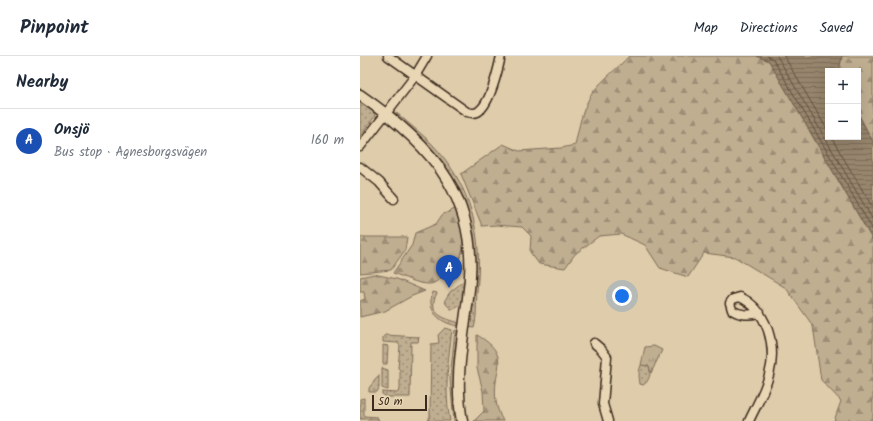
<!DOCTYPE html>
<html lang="en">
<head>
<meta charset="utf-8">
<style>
	body { margin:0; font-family:Kalam,sans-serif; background:#f6f6f7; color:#1f2937 }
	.controls { position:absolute; right:12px; top:12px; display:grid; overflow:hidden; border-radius:0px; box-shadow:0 4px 16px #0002 }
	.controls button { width:36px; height:36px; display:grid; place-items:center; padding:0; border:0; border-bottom:1px solid #e0e1e3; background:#fff; color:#1f2937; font:20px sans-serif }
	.scale { position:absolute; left:12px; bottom:10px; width:55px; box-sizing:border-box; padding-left:4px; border:2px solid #3b2a1e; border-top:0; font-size:11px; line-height:14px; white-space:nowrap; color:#3b2a1e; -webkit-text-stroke:3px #e9d6b4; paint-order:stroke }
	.you { position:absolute; left:262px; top:240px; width:14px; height:14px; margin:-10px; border:3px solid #fff; border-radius:50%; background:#1a73e8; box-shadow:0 0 0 6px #1a73e833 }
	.badge { display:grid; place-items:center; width:26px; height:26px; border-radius:50%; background:#1f6fb2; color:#fff; font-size:13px; font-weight:700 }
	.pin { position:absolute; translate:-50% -33px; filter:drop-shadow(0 1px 2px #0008) }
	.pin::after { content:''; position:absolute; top:21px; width:14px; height:12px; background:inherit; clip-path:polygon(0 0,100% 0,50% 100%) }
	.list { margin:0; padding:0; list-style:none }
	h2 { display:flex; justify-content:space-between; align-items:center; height:52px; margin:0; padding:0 16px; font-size:17px }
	h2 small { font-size:13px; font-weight:400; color:#747a83 }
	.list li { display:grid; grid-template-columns:26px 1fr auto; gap:12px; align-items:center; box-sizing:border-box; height:64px; padding:0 16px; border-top:1px solid #e0e1e3 }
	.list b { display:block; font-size:15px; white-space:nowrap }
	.list p { margin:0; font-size:13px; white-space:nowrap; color:#747a83 }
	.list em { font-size:13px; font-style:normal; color:#747a83 }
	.map { position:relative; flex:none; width:513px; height:365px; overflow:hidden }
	header { display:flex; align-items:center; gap:24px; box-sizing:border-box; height:56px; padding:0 20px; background:#fff; border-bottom:1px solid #e0e1e3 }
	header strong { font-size:19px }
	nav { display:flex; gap:22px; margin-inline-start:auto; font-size:14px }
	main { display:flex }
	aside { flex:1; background:#fff }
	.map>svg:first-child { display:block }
	.grass { fill:url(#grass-dots); stroke:#7e6c58 }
	.forest { fill:url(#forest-firs); stroke:#7e6c58 }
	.park { fill:url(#park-tufts); stroke:#7e6c58 }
	.water { fill:url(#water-rules); stroke:#72614d }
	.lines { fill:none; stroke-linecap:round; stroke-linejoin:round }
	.shore { stroke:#604e3e; stroke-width:1 }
	.minor-casing { stroke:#3b2a1e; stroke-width:11 }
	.tertiary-casing { stroke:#3b2a1e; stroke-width:13 }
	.minor { stroke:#e9d6b4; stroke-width:8 }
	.tertiary { stroke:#e9d6b4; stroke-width:10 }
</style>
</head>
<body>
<header>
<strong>Pinpoint</strong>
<nav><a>Map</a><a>Directions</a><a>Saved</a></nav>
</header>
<main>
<aside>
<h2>Nearby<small></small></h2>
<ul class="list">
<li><span class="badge" style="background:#1a4fb4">A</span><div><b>Onsjö</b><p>Bus stop · Agnesborgsvägen</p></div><em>160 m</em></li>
</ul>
</aside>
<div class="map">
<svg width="513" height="365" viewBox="0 0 513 365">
	<defs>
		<pattern id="grass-dots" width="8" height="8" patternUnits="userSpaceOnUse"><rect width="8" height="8" fill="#c0ae91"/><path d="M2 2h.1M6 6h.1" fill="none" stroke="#9d8e76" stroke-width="1.8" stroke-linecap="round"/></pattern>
		<pattern id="forest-firs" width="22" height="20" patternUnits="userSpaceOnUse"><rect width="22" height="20" fill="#c0ae91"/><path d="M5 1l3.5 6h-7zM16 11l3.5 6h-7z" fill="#9d8e76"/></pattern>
		<pattern id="park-tufts" width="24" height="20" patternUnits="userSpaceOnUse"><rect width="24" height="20" fill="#c0ae91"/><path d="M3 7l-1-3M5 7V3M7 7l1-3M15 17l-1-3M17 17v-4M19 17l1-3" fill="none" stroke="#9d8e76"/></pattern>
		<pattern id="water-rules" width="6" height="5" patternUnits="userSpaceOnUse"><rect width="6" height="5" fill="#97856d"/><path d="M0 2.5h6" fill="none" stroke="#7c6d59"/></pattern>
	</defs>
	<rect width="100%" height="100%" fill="#deccab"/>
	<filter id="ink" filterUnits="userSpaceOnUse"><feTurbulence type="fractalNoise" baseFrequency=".025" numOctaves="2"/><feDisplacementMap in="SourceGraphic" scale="8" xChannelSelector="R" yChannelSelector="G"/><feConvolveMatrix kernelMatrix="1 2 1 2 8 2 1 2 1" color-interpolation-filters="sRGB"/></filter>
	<g filter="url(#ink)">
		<g class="grass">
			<polygon points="0,44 13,55 15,60 0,81"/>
			<path d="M33,56l5,2c11,10 23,19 34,30 40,42 51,92 45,147 -1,12 0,27 -3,37l-6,-1 7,-51 -2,-39 -22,-61 -7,-10 -11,-14 -39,-36z"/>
			<polygon points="105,224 103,248 94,253 91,253 86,248 85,244 90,236"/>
			<path d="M73,236l4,1c-10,19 4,25 20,29l2,4c-18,-2 -34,-15 -26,-34z"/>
			<path d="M85,272l7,2c-4,31 -8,60 -2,91h-22l2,-5 1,-72 8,-1 -1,-8z"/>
			<polygon points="95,274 98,276 94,322 98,365 94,365 90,323"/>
			<polygon points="25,279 59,281 58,286 51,286 50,341 27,341 22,338 22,336 37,337 40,334 40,314 38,312 40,290 38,287 23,286 23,281"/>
			<polygon points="23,289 28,290 27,308 23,308"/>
			<path d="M282,308l7,2c3,6 0,16 -6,19l-3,-1c-1,-6 -2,-15 2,-20z"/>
			<polygon points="22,312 28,314 28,334 22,332"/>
			<polygon points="19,319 19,332 17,336 9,336 9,332"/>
			<polygon points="4,342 4,360 17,361 19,365 18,363 0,363 0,343"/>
		</g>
		<g class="forest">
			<path d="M269,0h127l13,5 104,180v180h-39l7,-20 -20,-21 -8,-54 -27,-38 -51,-31 -31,-4 -16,24 -28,-9 -15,-23 -24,-11 -22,2 -24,18 -10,14 -26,-4 -9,-12 1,-16 -9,-9 -26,-2 -14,1 -21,-52 42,-30 16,7 42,-3 14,-3c4,-18 7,-37 18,-53 10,-13 25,-24 36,-36z"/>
			<polygon points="482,0 513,0 513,86 498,57 498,15 479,15"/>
			<path d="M97,152c7,27 14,47 -12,67 -5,4 -10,9 -16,9 -12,0 -25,-7 -36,-11l19,-28 3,-12 21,-9 6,-9z"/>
			<polygon points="0,181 47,181 45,194 31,214 0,217"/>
			<polygon points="14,218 37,223 65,235 52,240 25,255 0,261 0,245 5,243 4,236 0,236 0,221"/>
			<path d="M117,279c7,4 17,11 20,19 4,9 0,19 -1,28 -2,13 0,27 7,39h-29l10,-10 -1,-20 -6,-23z"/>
		</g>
		<polygon class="park" points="294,290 302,294 291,317 289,310 281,309 285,291"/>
		<polygon class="water" points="397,0 482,0 479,15 468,15 468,81 498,81 498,58 513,86 513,184 409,5"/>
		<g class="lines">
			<g class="shore">
				<polyline points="407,0 413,3 513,174"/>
				<polyline points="417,0 513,164"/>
				<polyline points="424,0 468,75"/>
				<polyline points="471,81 513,152"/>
			</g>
			<defs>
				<g id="minor">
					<path d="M28,0l79,56c4,1 9,2 12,-1 12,-9 19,-41 22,-55"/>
					<polyline points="0,91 55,20 67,0"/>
					<polyline points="0,111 19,126 34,143"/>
					<polyline points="234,287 241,293 247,301 243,348 248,365"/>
					<path d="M389,365c7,-15 16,-30 20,-46 8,-28 -1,-65 -29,-78l-7,2 -3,4 2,7c9,6 17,5 28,3"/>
				</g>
				<path id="tertiary" d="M0,39c75,52 122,106 108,203 -5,41 -14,81 -6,123"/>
			</defs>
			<use href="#minor" class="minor-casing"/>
			<use href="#tertiary" class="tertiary-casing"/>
			<use href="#minor" class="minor"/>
			<use href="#tertiary" class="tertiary"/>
		</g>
	</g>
</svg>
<div class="controls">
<button>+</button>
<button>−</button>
</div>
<div class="scale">50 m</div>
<div class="you"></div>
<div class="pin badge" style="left:89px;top:232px;background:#1a4fb4">A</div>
</div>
</main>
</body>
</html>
